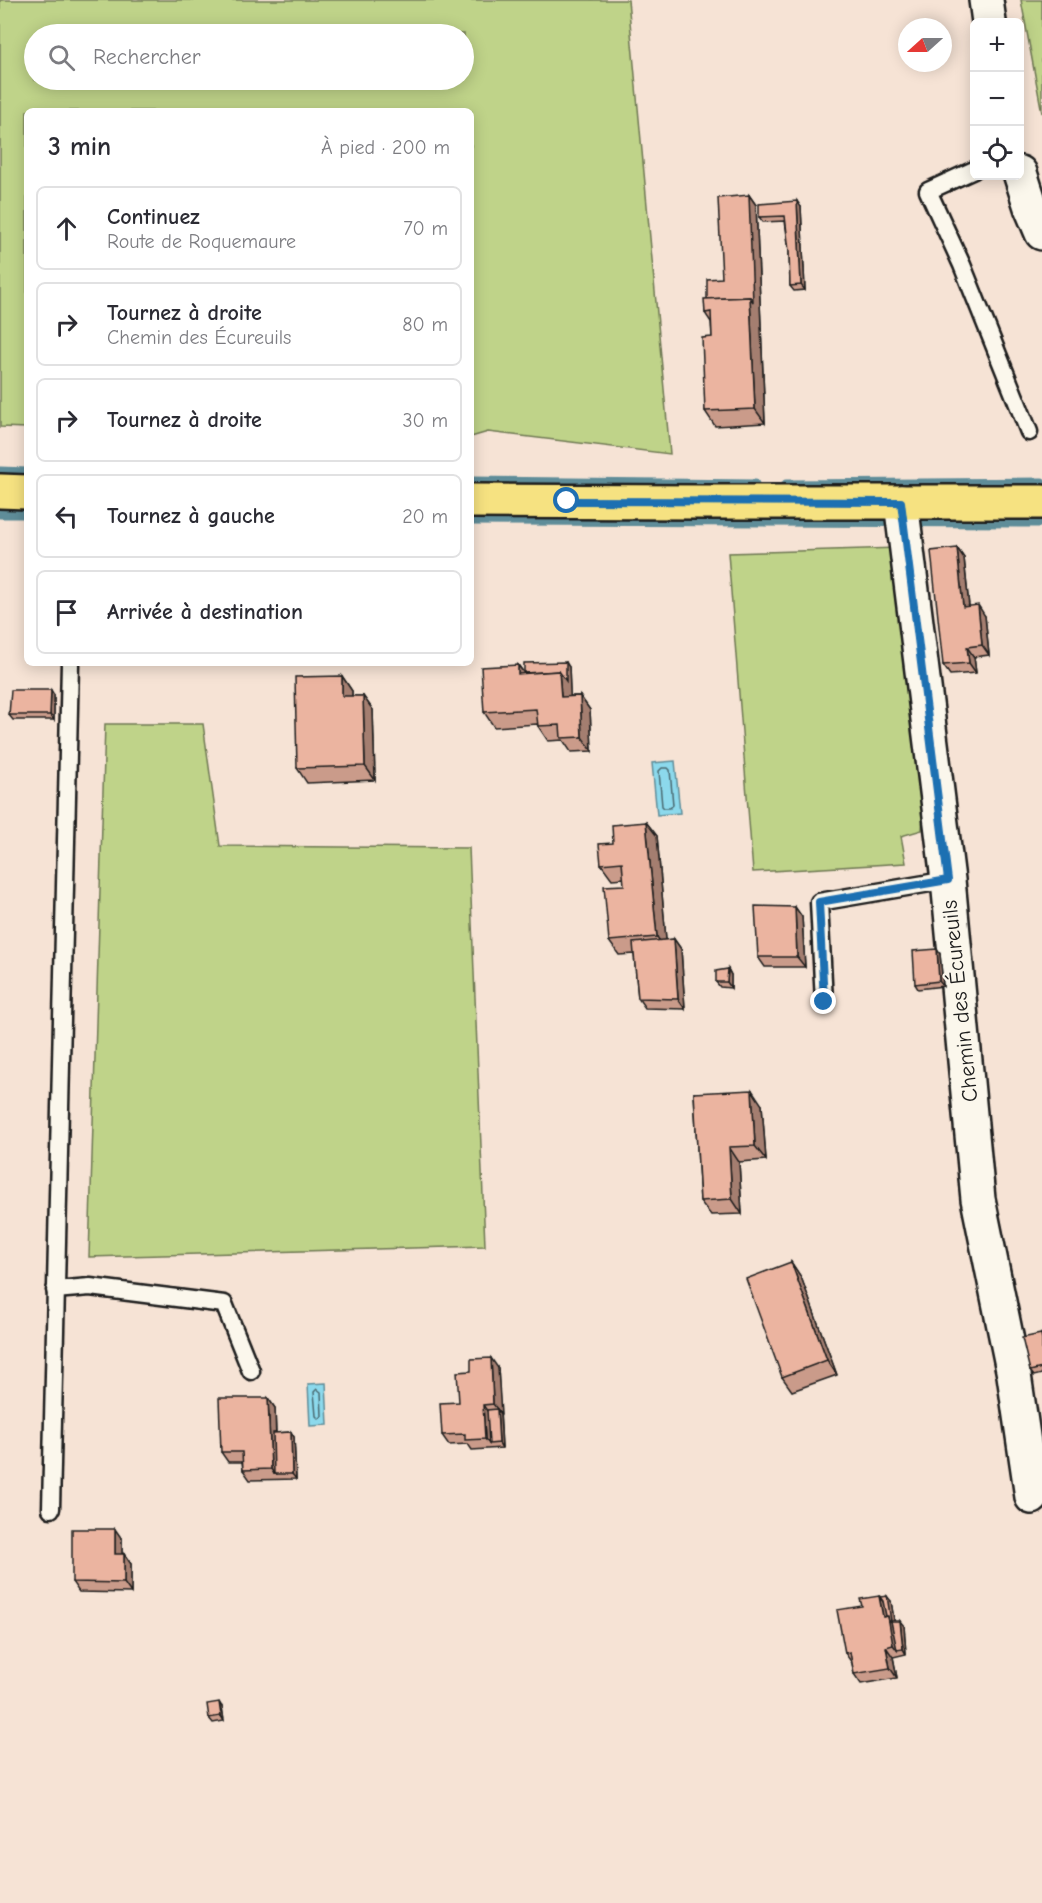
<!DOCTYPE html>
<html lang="fr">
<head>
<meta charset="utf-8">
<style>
	body { margin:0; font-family:"Comic Neue",sans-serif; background:#f2f2f3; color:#2b2b33 }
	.controls { position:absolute; right:18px; top:18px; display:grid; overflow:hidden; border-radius:9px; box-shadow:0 3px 15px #0003 }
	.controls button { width:54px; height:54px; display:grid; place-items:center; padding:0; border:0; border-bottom:2px solid #e1e1e2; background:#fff; color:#2b2b33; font:30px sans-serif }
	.compass { position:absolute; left:898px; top:18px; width:54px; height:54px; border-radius:50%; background:#fff; box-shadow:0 3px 15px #0003; rotate:249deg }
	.stop { position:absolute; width:18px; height:18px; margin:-14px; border:4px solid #1f6fb2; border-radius:50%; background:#fff }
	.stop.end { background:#1f6fb2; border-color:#fff; box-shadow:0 2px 6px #0008 }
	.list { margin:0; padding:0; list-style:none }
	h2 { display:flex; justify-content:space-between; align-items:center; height:78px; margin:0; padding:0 24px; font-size:26px }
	h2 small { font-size:20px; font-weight:400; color:#7c7c81 }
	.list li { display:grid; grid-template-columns:39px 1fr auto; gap:18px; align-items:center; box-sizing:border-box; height:84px; margin:0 12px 12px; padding:0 12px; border:2px solid #e1e1e2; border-radius:9px }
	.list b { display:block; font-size:22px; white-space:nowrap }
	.list p { margin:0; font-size:20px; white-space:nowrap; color:#7c7c81 }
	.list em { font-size:20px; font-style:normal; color:#7c7c81 }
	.icon { flex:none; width:33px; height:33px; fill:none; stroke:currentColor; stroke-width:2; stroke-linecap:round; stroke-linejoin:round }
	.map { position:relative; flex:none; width:1042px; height:1903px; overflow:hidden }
	.search { position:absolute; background:#fff; box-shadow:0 3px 15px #0003; left:24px; top:24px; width:450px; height:66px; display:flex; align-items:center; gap:15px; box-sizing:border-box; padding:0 21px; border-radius:33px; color:#7c7c81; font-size:22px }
	.panel { position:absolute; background:#fff; box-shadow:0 3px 15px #0003; left:24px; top:108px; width:450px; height:558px; border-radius:9px }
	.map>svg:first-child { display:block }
	.green { fill:#bfd389; stroke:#6e7852; stroke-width:1.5; fill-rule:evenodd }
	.water { fill:#8cd9ec; stroke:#5f8d99; stroke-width:1.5 }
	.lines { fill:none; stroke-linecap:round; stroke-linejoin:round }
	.shore { stroke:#49686f; stroke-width:1.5 }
	.stream { stroke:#5f8d99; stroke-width:9 }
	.service-casing { stroke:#1c1c1c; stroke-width:21 }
	.minor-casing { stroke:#1c1c1c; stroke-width:38 }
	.primary-casing { stroke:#1c1c1c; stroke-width:38 }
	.service { stroke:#fbf7ec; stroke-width:16 }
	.minor { stroke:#fbf7ec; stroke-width:33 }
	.primary { stroke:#f6e281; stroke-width:33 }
	.wall { fill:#ca9b8a; stroke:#1c1c1c; stroke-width:1.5 }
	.shaded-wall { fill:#a47e70; stroke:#1c1c1c; stroke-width:1.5 }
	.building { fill:#ebb4a0; stroke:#1c1c1c; stroke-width:1.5 }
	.route { stroke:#1f6fb2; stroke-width:8 }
	.labels { text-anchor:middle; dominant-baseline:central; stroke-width:4.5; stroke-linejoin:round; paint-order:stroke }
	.street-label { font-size:22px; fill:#1c1c1c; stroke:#fbf7ec }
</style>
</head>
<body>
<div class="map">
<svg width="1042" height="1903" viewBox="0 0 1042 1903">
	<rect width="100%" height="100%" fill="#f6e3d5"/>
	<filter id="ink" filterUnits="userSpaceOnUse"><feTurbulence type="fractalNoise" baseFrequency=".0167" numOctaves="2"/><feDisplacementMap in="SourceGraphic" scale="12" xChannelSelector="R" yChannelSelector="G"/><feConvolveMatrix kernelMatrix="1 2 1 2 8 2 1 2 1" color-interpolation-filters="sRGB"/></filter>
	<g filter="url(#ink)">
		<g class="green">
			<path d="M0,0h628l42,454 -182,-22 -17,5v-326h-444v317l-27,-1zM34,34h430v46h-430z"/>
			<polygon points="1021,0 1042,0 1042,113"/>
			<polygon points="899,548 926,765 922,830 901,836 906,863 753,872 728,553"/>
			<polygon points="105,724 203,724 220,846 469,848 485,1246 89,1257"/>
		</g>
		<g class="water">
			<polygon points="675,761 680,813 657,815 652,763"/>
			<polygon points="326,1383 328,1425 310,1426 308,1384"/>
		</g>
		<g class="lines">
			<g class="shore">
				<polygon points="662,768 668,768 670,770 673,805 670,808 664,808 662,806 659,771"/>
				<polygon points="317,1389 321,1392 322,1416 319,1419 316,1416 314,1392"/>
			</g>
			<g class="stream">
				<polyline points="0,471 27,472"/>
				<polyline points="471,481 755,484"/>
				<polyline points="786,484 1042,482"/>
				<polyline points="0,514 27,514"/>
				<polyline points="471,521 1042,523"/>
			</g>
			<defs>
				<g id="service">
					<polyline points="974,170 928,191 962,265 1029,432"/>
					<polyline points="824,1002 819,902 948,880"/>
					<polyline points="55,1290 90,1287 224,1304 251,1371"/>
					<polyline points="51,1509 70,663"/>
				</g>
				<g id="minor">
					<polyline points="986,0 989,22"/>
					<polyline points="1020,173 1031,207 1042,233"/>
					<polyline points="901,502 948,880 978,1199 1014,1375 1032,1497"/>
				</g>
				<g id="primary">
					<polyline points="0,491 27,492"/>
					<polyline points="471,501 702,502 1042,502"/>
				</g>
			</defs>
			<use href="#service" class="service-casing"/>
			<use href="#minor" class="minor-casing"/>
			<use href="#primary" class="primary-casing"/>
			<use href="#service" class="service"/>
			<use href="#minor" class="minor"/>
			<use href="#primary" class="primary"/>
		</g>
		<g class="wall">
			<polygon points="749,195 756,205 765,423 715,426 705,411 712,337 711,322 705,313 707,299 722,278"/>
			<polygon points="801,207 805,290 794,291 790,286 789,251 785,221 763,222 759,217"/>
			<polygon points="957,548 964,558 969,606 985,616 989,655 974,657 976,673 950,675 943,665"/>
			<polygon points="518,665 524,673 569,667 570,696 580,696 590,710 592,751 571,752 563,740 548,741 538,726 537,724 494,727 484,712"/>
			<polygon points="342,676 352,691 352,696 363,696 373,710 375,780 307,783 297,768"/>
			<polygon points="54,695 54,720 13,720 9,715"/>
			<polygon points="646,822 657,836 666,940 674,939 681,949 685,1009 645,1008 638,998 634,954 619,955 609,941 624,885 624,878 612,879 601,864 613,843"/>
			<polygon points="795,907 802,917 805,967 765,967 758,957"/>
			<polygon points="940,954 943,986 918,989 915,984"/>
			<polygon points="728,969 731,975 731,988 720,987 716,982"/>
			<polygon points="694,1093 762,1105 766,1160 739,1162 742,1214 711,1215 700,1201"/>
			<polygon points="791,1262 801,1277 837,1375 792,1391 782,1377"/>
			<polygon points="1041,1334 1042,1336 1042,1374 1034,1376 1030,1371"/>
			<polygon points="498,1368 502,1448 472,1450 468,1444 449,1445 442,1435 459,1402 471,1371"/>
			<polygon points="268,1398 275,1408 276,1433 291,1432 294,1437 296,1479 250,1480 243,1470 242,1462 228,1462 221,1452"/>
			<polygon points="122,1539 122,1554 124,1554 131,1564 131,1593 79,1592 72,1582"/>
			<polygon points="879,1596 891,1601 894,1621 904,1626 906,1654 893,1657 897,1678 861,1684 854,1674 852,1663 845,1653 862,1606"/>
			<polygon points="222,1707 224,1721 213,1723 209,1718"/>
		</g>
		<g class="shaded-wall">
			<polygon points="749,195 756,205 765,423 755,409 750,297"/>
			<polygon points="797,201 801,207 805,290 801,285"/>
			<polygon points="957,548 964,558 970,617 963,607"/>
			<polygon points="978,605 985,616 989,655 982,645"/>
			<polygon points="967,647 974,657 976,673 969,663"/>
			<polygon points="566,662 569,667 571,712 561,697 559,671"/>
			<polygon points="518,665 528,679 518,674"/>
			<polygon points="342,676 352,691 352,711 342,696"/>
			<polygon points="51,690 54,695 54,720 50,715"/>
			<polygon points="363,696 373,710 375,780 365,766"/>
			<polygon points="580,696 590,710 592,751 582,737"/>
			<polygon points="646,822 657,836 667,951 657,937"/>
			<polygon points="795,907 802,917 805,967 797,957"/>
			<polygon points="674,939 681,949 685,1009 678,999"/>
			<polygon points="937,949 940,954 943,986 939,981"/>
			<polygon points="728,969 731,975 731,988 727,982"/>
			<polygon points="752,1090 762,1105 766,1160 755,1146"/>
			<polygon points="729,1147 739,1162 742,1214 732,1199"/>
			<polygon points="791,1262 801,1277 837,1375 827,1360"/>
			<polygon points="491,1358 498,1368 501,1414 493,1404"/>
			<polygon points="268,1398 275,1408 277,1474 274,1474 271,1469"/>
			<polygon points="483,1405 490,1415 489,1444 485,1439"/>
			<polygon points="497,1409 500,1414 502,1448 499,1443"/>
			<polygon points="291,1432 294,1437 296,1479 292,1474"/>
			<polygon points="115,1529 122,1539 122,1564 115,1554"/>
			<polygon points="124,1554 131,1564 131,1593 124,1583"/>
			<polygon points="879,1596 886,1606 887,1596 891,1601 895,1626 897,1650 893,1645 883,1617"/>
			<polygon points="900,1621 904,1626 906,1654 903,1649"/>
			<polygon points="886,1647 893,1657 897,1678 890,1668"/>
			<polygon points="219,1702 222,1707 224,1721 221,1716"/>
		</g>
		<g class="building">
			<polygon points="749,195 753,302 750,297 707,299 707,279 722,278 718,198"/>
			<polygon points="797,201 801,285 790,286 789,251 785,216 759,217 759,204"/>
			<polygon points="750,297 755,409 705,411 702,338 712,337 711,312 705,313 704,299"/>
			<polygon points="957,548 963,607 978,605 982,645 967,647 969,663 943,665 931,551"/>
			<polygon points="566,662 566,681 559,671 524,673 524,663"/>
			<polygon points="518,665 518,674 559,671 561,697 580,696 582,737 561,738 560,725 538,726 536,709 484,712 481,667"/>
			<polygon points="342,676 342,696 363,696 365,766 297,768 295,677"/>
			<polygon points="11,690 51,690 50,715 9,715"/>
			<polygon points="646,822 657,937 609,941 604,886 624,885 622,862 601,864 599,844 613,843 612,825"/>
			<polygon points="755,906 795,907 797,957 758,957"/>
			<polygon points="674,939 678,999 638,998 633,943"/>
			<polygon points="937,949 939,981 915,984 913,951"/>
			<polygon points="728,969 727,982 716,982 716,971"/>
			<polygon points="752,1090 755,1146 729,1147 732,1199 700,1201 694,1093"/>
			<polygon points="791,1262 827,1360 782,1377 746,1279"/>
			<polygon points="1041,1334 1042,1340 1042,1368 1030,1371 1022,1338"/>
			<polygon points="491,1358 493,1404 483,1405 485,1439 465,1440 465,1434 442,1435 440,1403 459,1402 457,1372 471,1371 471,1359"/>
			<polygon points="219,1398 268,1398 271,1469 243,1470 242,1452 221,1452"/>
			<polygon points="497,1409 499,1443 489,1444 487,1410"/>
			<polygon points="291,1432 292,1474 274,1474 273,1433"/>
			<polygon points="72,1529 115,1529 115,1554 124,1554 124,1583 72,1582"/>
			<polygon points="879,1596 883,1617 888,1616 893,1645 886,1647 890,1668 854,1674 850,1652 845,1653 837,1610 862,1606 860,1599"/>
			<polygon points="887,1596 891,1621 900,1621 903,1649 897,1650 891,1621 889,1621 888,1616 886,1616 883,1601 880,1597"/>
			<polygon points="219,1702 221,1716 209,1718 207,1704"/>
		</g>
	</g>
	<g class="lines" filter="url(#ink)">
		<polyline class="route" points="567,501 901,502 948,880 819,902 824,1002"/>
	</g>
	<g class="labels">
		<g class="street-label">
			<text transform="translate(960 1001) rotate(-96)">Chemin des Écureuils</text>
		</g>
	</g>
</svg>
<div class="controls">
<button>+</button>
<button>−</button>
<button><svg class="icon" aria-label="locate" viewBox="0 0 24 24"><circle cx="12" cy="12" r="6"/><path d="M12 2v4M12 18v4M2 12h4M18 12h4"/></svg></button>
</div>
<svg class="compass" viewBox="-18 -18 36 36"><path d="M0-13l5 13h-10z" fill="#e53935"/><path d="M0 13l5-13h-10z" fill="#7c7c81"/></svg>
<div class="stop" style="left:567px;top:501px"></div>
<div class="stop end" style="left:824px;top:1002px"></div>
<div class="search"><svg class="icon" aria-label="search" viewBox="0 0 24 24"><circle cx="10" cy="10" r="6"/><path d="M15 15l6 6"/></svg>Rechercher</div>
<section class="panel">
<h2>3 min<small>À pied · 200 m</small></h2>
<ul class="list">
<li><svg class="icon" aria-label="ahead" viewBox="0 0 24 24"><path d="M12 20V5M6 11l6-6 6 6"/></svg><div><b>Continuez</b><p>Route de Roquemaure</p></div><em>70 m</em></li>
<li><svg class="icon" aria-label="right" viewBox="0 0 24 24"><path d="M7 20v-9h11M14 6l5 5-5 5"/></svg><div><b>Tournez à droite</b><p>Chemin des Écureuils</p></div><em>80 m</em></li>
<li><svg class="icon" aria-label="right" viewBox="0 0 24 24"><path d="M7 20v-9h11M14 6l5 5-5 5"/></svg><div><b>Tournez à droite</b></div><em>30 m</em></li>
<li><svg class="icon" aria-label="left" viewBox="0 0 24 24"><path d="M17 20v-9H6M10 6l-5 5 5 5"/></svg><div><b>Tournez à gauche</b></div><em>20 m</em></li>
<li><svg class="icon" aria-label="arrive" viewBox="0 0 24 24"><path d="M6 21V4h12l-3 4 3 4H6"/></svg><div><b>Arrivée à destination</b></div></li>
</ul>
</section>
</div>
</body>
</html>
